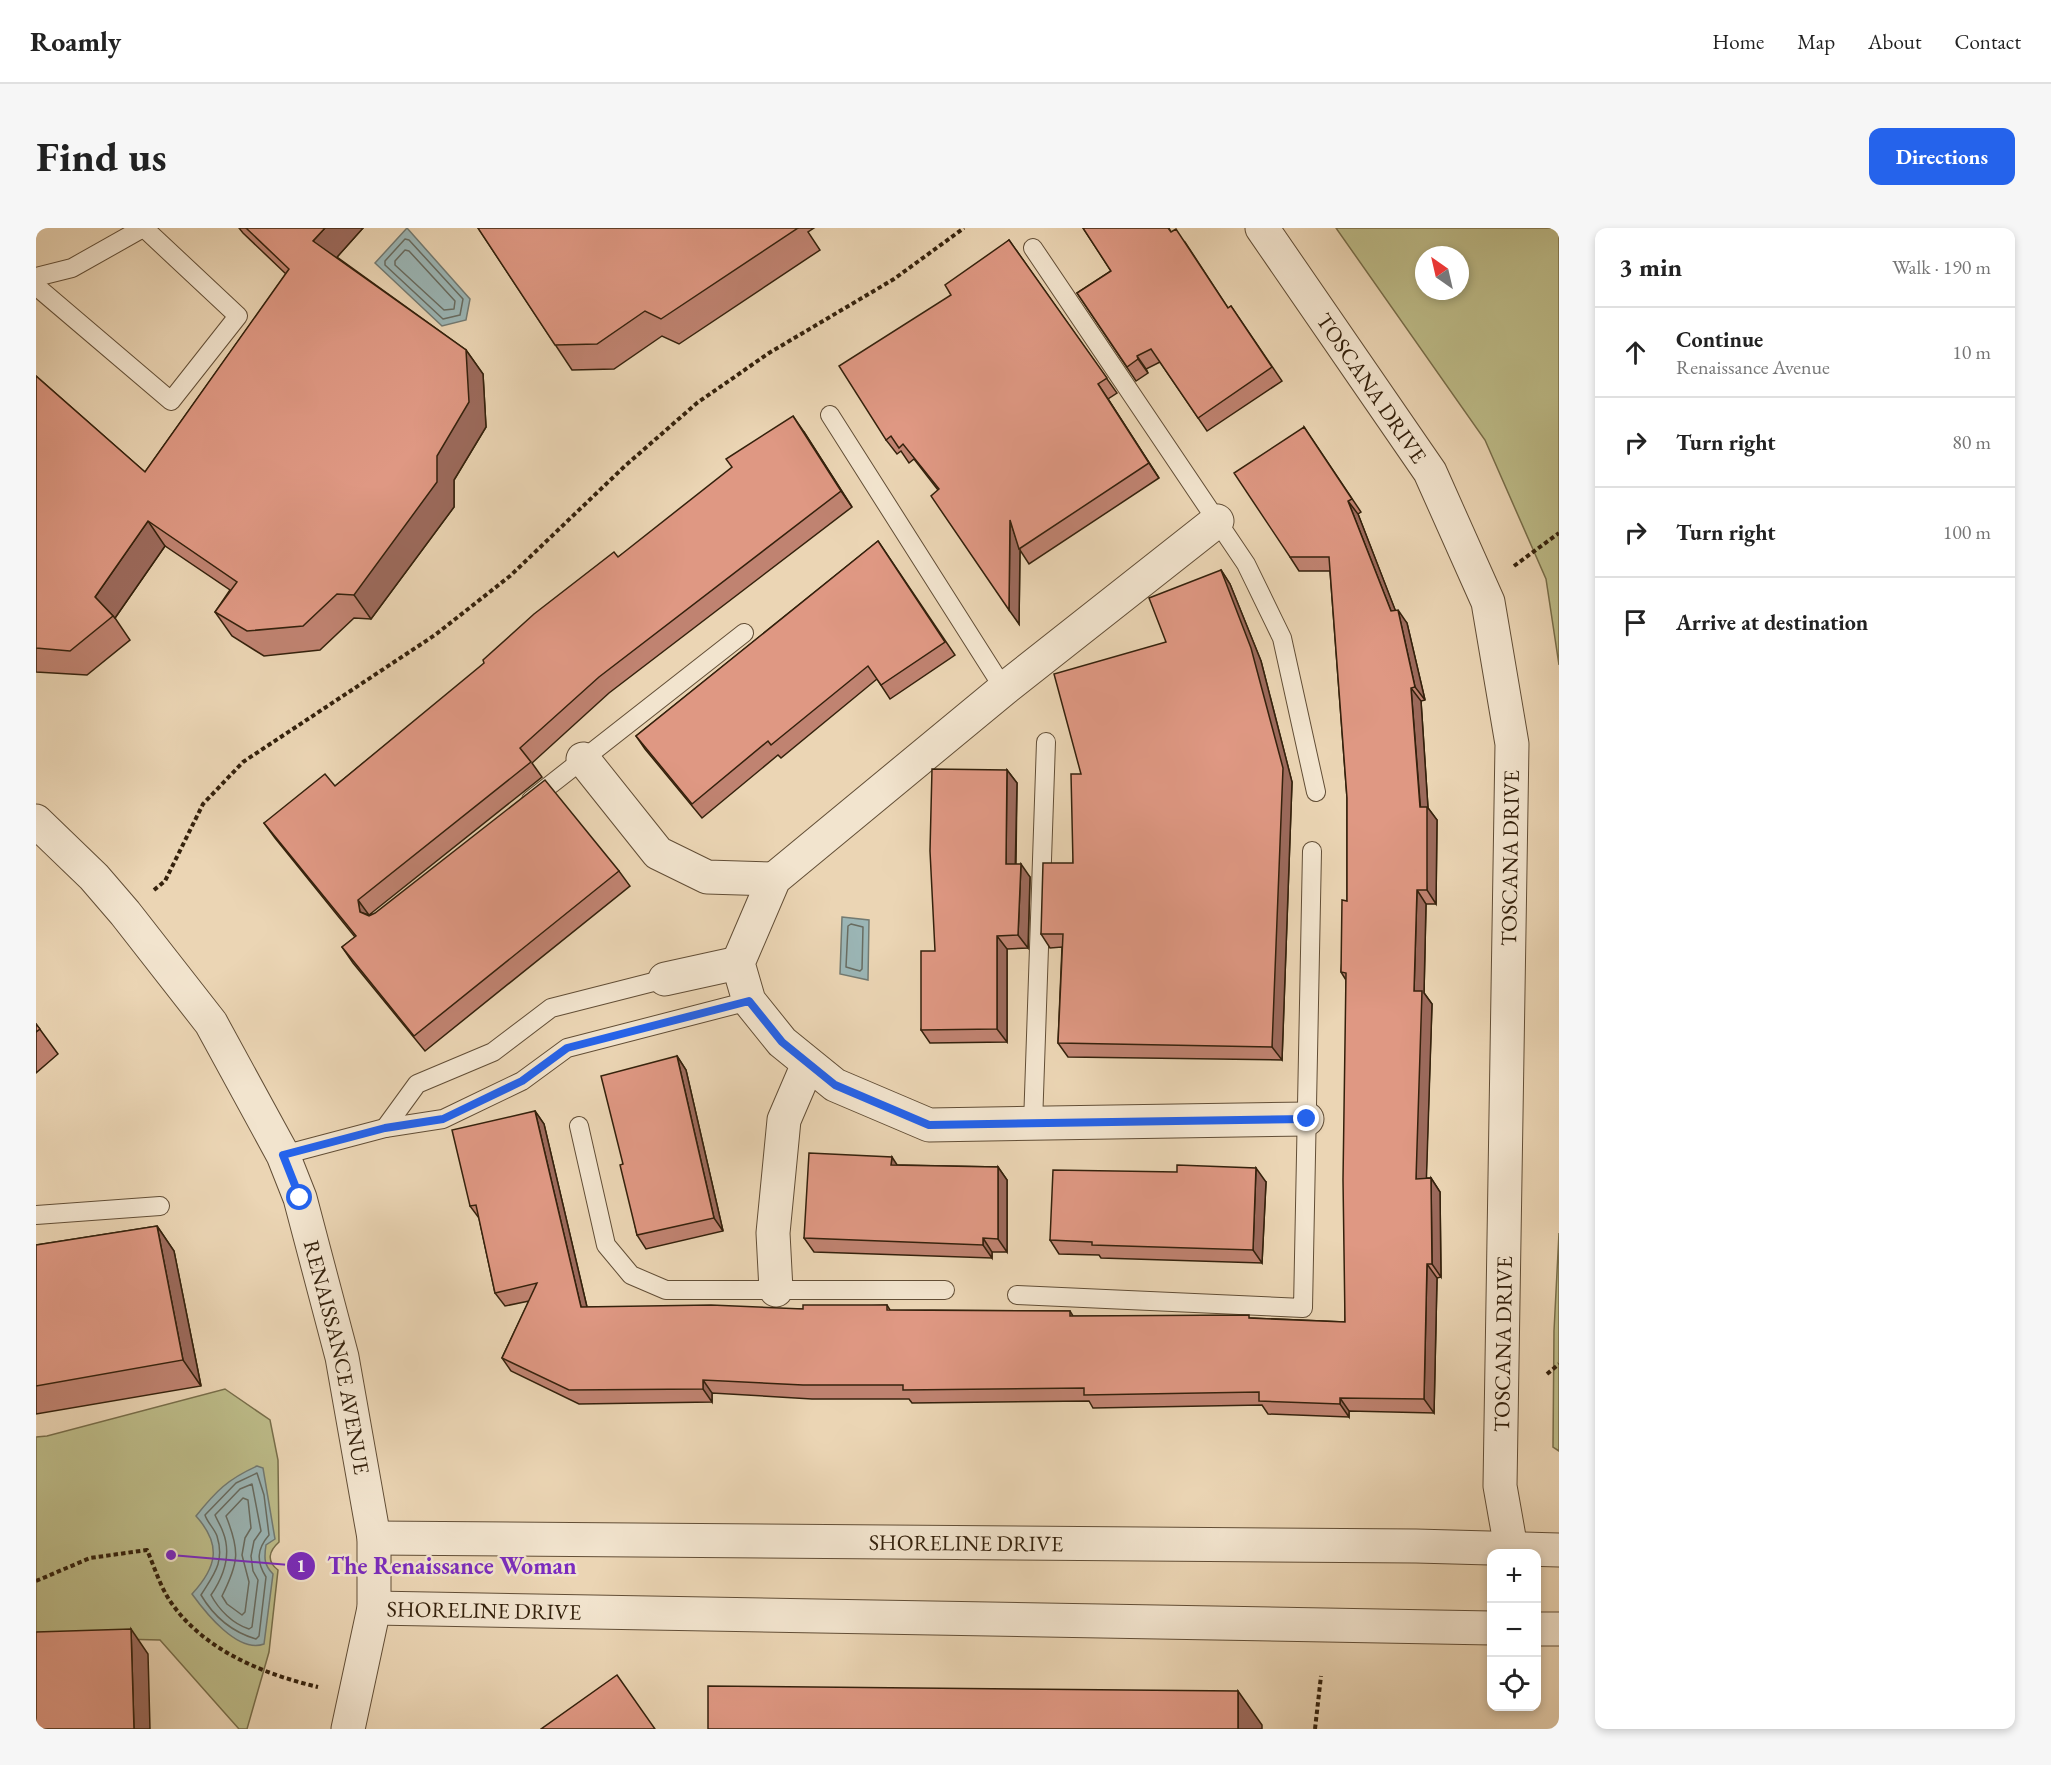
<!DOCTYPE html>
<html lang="en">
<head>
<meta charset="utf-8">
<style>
	body { margin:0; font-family:"EB Garamond",serif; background:#f6f6f6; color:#222 }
	.controls { position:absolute; right:18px; bottom:18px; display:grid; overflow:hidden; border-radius:12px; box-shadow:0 3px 9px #0003 }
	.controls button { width:54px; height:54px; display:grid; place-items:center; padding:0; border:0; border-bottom:2px solid #e0e0e0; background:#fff; color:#222; font:30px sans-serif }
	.compass { position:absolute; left:1379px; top:18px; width:54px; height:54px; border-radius:50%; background:#fff; box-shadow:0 3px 9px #0003; rotate:326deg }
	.stop { position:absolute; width:18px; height:18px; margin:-14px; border:4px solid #2563eb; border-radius:50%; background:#fff }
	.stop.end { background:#2563eb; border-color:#fff; box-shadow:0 2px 6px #0008 }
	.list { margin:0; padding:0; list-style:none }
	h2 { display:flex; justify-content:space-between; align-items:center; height:78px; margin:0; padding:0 24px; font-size:26px }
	h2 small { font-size:20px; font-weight:400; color:#767676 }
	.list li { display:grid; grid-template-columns:39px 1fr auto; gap:18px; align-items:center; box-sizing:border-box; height:90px; padding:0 24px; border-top:2px solid #e0e0e0 }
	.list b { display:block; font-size:22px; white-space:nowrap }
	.list p { margin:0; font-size:20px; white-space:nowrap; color:#767676 }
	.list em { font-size:20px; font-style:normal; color:#767676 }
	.icon { flex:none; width:33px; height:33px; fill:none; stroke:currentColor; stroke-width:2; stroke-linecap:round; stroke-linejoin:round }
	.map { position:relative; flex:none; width:1523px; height:1501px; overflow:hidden; border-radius:12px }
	header { display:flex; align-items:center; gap:36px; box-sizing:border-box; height:84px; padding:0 30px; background:#fff; border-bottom:2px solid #e0e0e0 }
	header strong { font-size:28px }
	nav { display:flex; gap:33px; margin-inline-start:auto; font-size:21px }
	.intro { display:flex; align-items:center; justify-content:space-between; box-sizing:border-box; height:144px; padding:0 36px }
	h1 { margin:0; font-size:42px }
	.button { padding:15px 27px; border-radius:12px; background:#2563eb; color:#fff; font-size:21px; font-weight:700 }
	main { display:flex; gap:36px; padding:0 36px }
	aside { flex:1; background:#fff; border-radius:12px; box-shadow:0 3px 9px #0003 }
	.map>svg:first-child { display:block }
	.green { fill:#bdbc89; stroke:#786e4a; stroke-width:1.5; fill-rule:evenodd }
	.water { fill:#9bb6b6; stroke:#727a72; stroke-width:1.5 }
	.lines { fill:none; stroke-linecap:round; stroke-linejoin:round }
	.shore { stroke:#686c61; stroke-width:1.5 }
	.service-casing { stroke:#624e36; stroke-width:20 }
	.minor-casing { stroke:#624e36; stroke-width:35 }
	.tertiary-casing { stroke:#624e36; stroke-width:35 }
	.path { stroke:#34210c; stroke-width:4; stroke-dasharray:4.5 3; stroke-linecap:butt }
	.service { stroke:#f2e4ce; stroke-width:18 }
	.minor { stroke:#f2e4ce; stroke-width:33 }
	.tertiary { stroke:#f2e4ce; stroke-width:33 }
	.wall { fill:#c08371; stroke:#34210c; stroke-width:1.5 }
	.shaded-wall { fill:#9c6a5c; stroke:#34210c; stroke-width:1.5 }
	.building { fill:#df9883; stroke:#34210c; stroke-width:1.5 }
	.route { stroke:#2563eb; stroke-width:8 }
	.labels { text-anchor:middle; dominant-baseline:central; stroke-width:5; stroke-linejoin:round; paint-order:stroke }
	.street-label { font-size:22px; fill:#34210c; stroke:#f2e4ce }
	.leader { fill:none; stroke:#7b2cbf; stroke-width:2 }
	.callout-dot { fill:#7b2cbf; stroke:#f2e4ce; stroke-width:2 }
	.mark-label { font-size:18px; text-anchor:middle; font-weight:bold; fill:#fff }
	.callout-label { font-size:24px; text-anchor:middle; font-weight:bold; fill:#7b2cbf; stroke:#f2e4ce; stroke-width:5; stroke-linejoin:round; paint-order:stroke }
</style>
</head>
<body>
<header>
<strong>Roamly</strong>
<nav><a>Home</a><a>Map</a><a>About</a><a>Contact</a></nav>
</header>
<div class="intro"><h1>Find us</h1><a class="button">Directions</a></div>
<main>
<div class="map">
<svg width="1523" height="1501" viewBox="0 0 1523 1501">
	<rect width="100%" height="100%" fill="#ebd5b4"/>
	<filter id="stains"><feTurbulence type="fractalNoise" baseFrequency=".00333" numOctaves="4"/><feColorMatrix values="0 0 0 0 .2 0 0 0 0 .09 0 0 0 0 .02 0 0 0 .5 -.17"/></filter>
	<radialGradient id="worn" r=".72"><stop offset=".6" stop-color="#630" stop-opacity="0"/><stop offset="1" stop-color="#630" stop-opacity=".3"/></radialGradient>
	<g class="green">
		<path d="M1300,0h223v437l-13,-86 -61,-139zM1388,27h36v36h-36z"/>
		<polygon points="1523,1005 1523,1223 1517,1219 1518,1103"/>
		<path d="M189,1161l45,31 8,40 1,82c-10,9 -13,19 -1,28l-9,82 -22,77h-8l-79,-89 -124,-3v-200l11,-1z"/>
	</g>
	<g class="water">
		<polygon points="371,0 434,71 430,92 406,98 339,35"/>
		<polygon points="806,689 833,692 832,752 804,746"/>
		<path d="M221,1238l6,2 12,71 -9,6c-2,13 -2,20 7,29l-9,70c-26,10 -59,-32 -72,-50 25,-27 30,-49 4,-78 20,-25 32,-37 61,-50z"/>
	</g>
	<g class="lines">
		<g class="shore">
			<polygon points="369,11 373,12 427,71 424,87 407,91 349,37 349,33"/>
			<polygon points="369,22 373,23 419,73 418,81 408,82 359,37 359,33"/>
			<polygon points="815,696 827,699 826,741 824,743 810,739 812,698"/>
			<path d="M221,1245l7,22 5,40c-12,14 -13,26 -3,42l-7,59 -3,3c-24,-7 -42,-22 -55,-44 13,-21 24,-33 16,-59 -3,-8 -10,-14 -12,-21l31,-32z"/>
			<path d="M216,1256l9,47 -7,10 -3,15 2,15 5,9 -6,47 -3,2c-16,-5 -30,-19 -38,-34 13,-19 21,-40 12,-63 -2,-6 -6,-12 -8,-17l25,-26z"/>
			<path d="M207,1270l5,2 3,28 -6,10 -3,17 7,27 -4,30 -3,3 -15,-11 -5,-8c17,-34 18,-45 4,-80z"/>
		</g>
		<defs>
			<g id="service">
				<polyline points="997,20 1210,336 1246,410 1280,564"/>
				<polyline points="0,49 36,40 107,0"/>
				<polyline points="0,58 135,173 202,88 108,0"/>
				<polyline points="794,187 968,461"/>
				<polyline points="495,572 708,405"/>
				<polyline points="997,896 1010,514"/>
				<polyline points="543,898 570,1017 595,1047 630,1062 909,1062"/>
				<polyline points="349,900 381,856 457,824 515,780 629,751"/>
				<polyline points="247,927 349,900 407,891 486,853 531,820 713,773"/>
				<polyline points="0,987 124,978"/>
				<polyline points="981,1067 1267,1080 1276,623"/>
			</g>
			<g id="minor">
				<polyline points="1181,293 968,461 738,651 702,735 713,773 746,814 799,857 893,897 1271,891"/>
				<polyline points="547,531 622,625 671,649 738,651"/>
				<polyline points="629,751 702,735"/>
				<polyline points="740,1062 737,1005 748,892 772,836"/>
			</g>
			<g id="tertiary">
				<path id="s1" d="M1226,0l168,244 58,130 24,142 -12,742 12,68"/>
				<path id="s2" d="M0,593l58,56 31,36 86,110 72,132 17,43 42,159 32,181v70l-26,121"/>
				<path id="s3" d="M338,1310l1042,8 143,4"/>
				<path id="s4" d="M338,1380l1118,20"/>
				<polyline points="1500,1401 1523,1401"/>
			</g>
		</defs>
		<use href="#service" class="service-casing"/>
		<use href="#minor" class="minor-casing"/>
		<use href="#tertiary" class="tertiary-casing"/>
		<g class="path">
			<polyline points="1478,338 1523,305"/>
			<polyline points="118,662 129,653 167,576 207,534 399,407 474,348 590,237 661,175 733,125 858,51 928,0"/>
			<polyline points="1511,1146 1523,1136"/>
			<path d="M0,1353l54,-23 57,-8c7,16 13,36 23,51 33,49 93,73 148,86"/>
			<polyline points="1279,1501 1285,1448"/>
		</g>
		<use href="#service" class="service"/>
		<use href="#minor" class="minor"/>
		<use href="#tertiary" class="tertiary"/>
	</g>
	<g class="wall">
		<polygon points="203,0 327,0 301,29 430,122 447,146 450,199 418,252 418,279 335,391 318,390 284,422 228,428 196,408 179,384 194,362 129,318 79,390 94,412 51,447 0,444 0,148 109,244 250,46 207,5"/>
		<polygon points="442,0 778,0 772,4 784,22 643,116 626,108 578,141 536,142"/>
		<polygon points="1047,0 1133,0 1135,4 1149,14 1192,80 1195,78 1246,153 1171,203 1124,134 1110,141 1112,145 1100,153 1041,65 1075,43"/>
		<polygon points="973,12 1081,165 1072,171 1123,250 993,336 984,322 983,396 902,262 878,231 873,235 865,223 861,226 850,212 915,67"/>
		<polygon points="1268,199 1325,284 1322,286 1359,382 1371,395 1389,472 1385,473 1392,580 1401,592 1400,676 1390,676 1388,765 1396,776 1390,950 1395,950 1404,964 1405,1049 1401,1050 1398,1185 1313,1183 1313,1189 1232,1186 1226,1177 1057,1180 1053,1173 876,1175 873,1171 776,1171 676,1165 676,1174 543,1176 475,1143 466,1130 493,1073 469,1078 459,1065 443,990 434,978 499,883 508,896 551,1079 767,1081 851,1077 854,1082 1034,1083 1037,1088 1215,1090 1309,1094 1310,752 1305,744 1311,673 1311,570 1294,343 1263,343 1254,329"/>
		<polygon points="768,204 816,279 573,465 496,535 506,549 333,687 583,643 594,658 389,823 317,735 306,719 319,709 239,610 228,595 299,558 582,329"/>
		<polygon points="842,313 919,427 854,471 841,451 745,530 742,527 666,590 609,521 600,508"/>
		<polygon points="1185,342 1194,356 1225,433 1256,554 1246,832 1032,829 1022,815 1026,719 1014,720 1005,706 1037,635 1045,546 1130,414"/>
		<polygon points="971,542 981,555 980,636 994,649 992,720 971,721 971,814 894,815 885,802"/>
		<polygon points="0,796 22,826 0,845"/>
		<polygon points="641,828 650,842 687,1003 610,1021 601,1007 587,936"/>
		<polygon points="862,937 962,939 971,952 971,1024 956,1024 956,1030 778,1024 768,1010"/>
		<polygon points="1230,954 1226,1035 1065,1030 1063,1027 1023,1026 1014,1012"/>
		<polygon points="121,998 138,1023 165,1158 0,1186 0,1017"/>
	</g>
	<g class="shaded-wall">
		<polygon points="289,0 327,0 294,37 277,13"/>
		<polygon points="430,122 447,146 450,199 418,252 418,279 335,391 318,367"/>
		<polygon points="1101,128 1110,141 1112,145 1102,131"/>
		<polygon points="1062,156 1072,171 1123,250 1113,235"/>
		<polygon points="757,188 768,204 816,279 805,263"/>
		<polygon points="1312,273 1322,286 1365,397 1355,383"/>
		<polygon points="974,292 984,322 983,396 973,382"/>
		<polygon points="112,293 129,318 79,390 59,369"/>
		<polygon points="1185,342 1194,356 1225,433 1256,554 1246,832 1236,819"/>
		<polygon points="1362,382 1371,395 1389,472 1379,459"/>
		<polygon points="1375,460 1385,473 1392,580 1401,592 1400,676 1391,662"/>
		<polygon points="971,542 981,555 979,649 970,636"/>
		<polygon points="985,636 994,649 992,720 982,707"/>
		<polygon points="1381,662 1390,676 1388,765 1396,776 1390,964 1380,951 1378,763"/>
		<polygon points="322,672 333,687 324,684"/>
		<polygon points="961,708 971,721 971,814 961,801"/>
		<polygon points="641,828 650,842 687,1003 678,990"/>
		<polygon points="499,883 508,896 554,1092 545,1079"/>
		<polygon points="856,929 865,943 855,937"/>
		<polygon points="962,939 971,952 971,1024 962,1011"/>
		<polygon points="1220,940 1230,954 1226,1035 1217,1022"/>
		<polygon points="1395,950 1404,964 1405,1049 1396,1036"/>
		<polygon points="121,998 138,1023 165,1158 147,1132"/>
		<polygon points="947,1010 956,1024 956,1030 947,1017"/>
		<polygon points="1391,1036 1401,1050 1398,1185 1388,1171"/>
		<polygon points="667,1152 676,1165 676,1174 667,1161"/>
		<polygon points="1304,1170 1313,1183 1313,1189 1304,1176"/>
		<polygon points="95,1401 112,1426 114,1501 98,1501"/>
		<polygon points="1202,1463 1226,1497 1226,1501 1202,1501"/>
	</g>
	<g class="building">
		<polygon points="210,0 289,0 277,13 430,122 433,174 401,228 401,254 318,367 301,366 267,398 211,403 179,384 201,354 112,293 59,369 77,388 34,423 0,420 0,148 109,244 253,41"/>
		<polygon points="442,0 762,0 625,91 609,83 561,116 519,117"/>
		<polygon points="1047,0 1132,0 1135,4 1140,1 1192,80 1195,78 1236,139 1162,190 1115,121 1101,128 1102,131 1091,139 1041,65 1075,43"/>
		<polygon points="973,12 1071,150 1062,156 1113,235 983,321 974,292 973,382 895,268 903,261 867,216 863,220 855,208 850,212 803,138 915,67 909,57"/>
		<polygon points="757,188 805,263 563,449 484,520 495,534 322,672 324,684 333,688 339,685 509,552 583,643 378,808 306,719 320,708 228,595 289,546 299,558 448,435 447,432 498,386 578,324 582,329 696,239 690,231"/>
		<polygon points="1268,199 1316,271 1312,273 1355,383 1362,382 1379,459 1375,460 1384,579 1391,579 1391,662 1381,662 1378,763 1386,763 1380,951 1395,950 1396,1036 1391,1036 1388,1171 1304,1170 1304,1176 1223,1173 1223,1164 1048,1167 1048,1160 867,1162 867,1157 767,1157 667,1152 667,1161 533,1162 466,1130 501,1055 459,1065 440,977 434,978 416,902 499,883 545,1079 675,1077 767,1081 767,1077 851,1077 851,1082 1034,1083 1034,1088 1213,1087 1213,1090 1309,1094 1307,952 1310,745 1305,744 1306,672 1311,673 1311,570 1293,329 1254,329 1198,245"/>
		<polygon points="842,313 909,414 845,457 832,438 735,517 732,513 656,576 600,508"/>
		<polygon points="1185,342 1215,420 1247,540 1236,819 1022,815 1027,706 1005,706 1007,635 1037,635 1035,546 1045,546 1018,446 1130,414 1113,370"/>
		<polygon points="896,541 971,542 970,636 985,636 982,707 961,708 961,801 885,802 885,723 899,723 894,623"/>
		<polygon points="0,796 4,801 0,804"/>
		<polygon points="641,828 678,990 601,1007 584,937 587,936 565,848"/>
		<polygon points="773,925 856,929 855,937 962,939 962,1011 947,1010 947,1017 768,1010"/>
		<polygon points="1141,937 1220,940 1217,1022 1056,1017 1056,1014 1014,1012 1017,942 1141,944"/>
		<polygon points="121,998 147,1132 0,1158 0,1017"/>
		<polygon points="95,1401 98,1501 0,1501 0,1404"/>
		<polygon points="581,1447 619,1501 505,1501"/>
		<polygon points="672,1458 1202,1463 1202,1501 672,1501"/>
	</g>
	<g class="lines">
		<polyline class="route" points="264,970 247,927 349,900 407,891 486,853 531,820 713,773 746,814 799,857 893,897 1271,891"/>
	</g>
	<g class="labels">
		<g class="street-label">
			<text stroke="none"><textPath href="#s1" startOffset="194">TOSCANA DRIVE</textPath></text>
			<text transform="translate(1474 630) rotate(-89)">TOSCANA DRIVE</text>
			<text transform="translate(1467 1116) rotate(-89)">TOSCANA DRIVE</text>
			<text stroke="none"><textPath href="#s2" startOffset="628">RENAISSANCE AVENUE</textPath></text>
			<text stroke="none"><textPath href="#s3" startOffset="592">SHORELINE DRIVE</textPath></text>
			<text stroke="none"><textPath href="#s4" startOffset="110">SHORELINE DRIVE</textPath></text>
		</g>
	</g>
	<path class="leader" d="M135 1327L265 1338"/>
	<g class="callout-dot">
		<circle cx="135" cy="1327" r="6"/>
		<circle cx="265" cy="1338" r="15"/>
	</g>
	<g class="mark-label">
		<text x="265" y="1344">1</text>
	</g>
	<g class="callout-label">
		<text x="416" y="1346">The Renaissance Woman</text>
	</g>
	<rect width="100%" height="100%" filter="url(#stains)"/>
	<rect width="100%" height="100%" fill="url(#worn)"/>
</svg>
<div class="controls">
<button>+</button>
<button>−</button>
<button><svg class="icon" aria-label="locate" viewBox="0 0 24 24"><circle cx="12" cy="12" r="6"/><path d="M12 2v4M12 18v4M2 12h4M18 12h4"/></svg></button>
</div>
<svg class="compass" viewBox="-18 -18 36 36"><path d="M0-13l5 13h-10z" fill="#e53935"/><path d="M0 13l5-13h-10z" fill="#767676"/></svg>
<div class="stop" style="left:264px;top:970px"></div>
<div class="stop end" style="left:1271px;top:891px"></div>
</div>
<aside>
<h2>3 min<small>Walk · 190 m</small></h2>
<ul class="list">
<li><svg class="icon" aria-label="ahead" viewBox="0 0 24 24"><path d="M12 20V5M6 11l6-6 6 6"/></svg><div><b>Continue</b><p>Renaissance Avenue</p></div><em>10 m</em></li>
<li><svg class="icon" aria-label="right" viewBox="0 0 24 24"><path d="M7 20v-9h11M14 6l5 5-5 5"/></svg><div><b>Turn right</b></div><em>80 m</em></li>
<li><svg class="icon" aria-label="right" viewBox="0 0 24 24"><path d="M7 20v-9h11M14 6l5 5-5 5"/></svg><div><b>Turn right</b></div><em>100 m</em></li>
<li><svg class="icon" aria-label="arrive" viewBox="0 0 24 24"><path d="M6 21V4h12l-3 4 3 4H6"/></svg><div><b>Arrive at destination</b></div></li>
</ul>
</aside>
</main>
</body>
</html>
